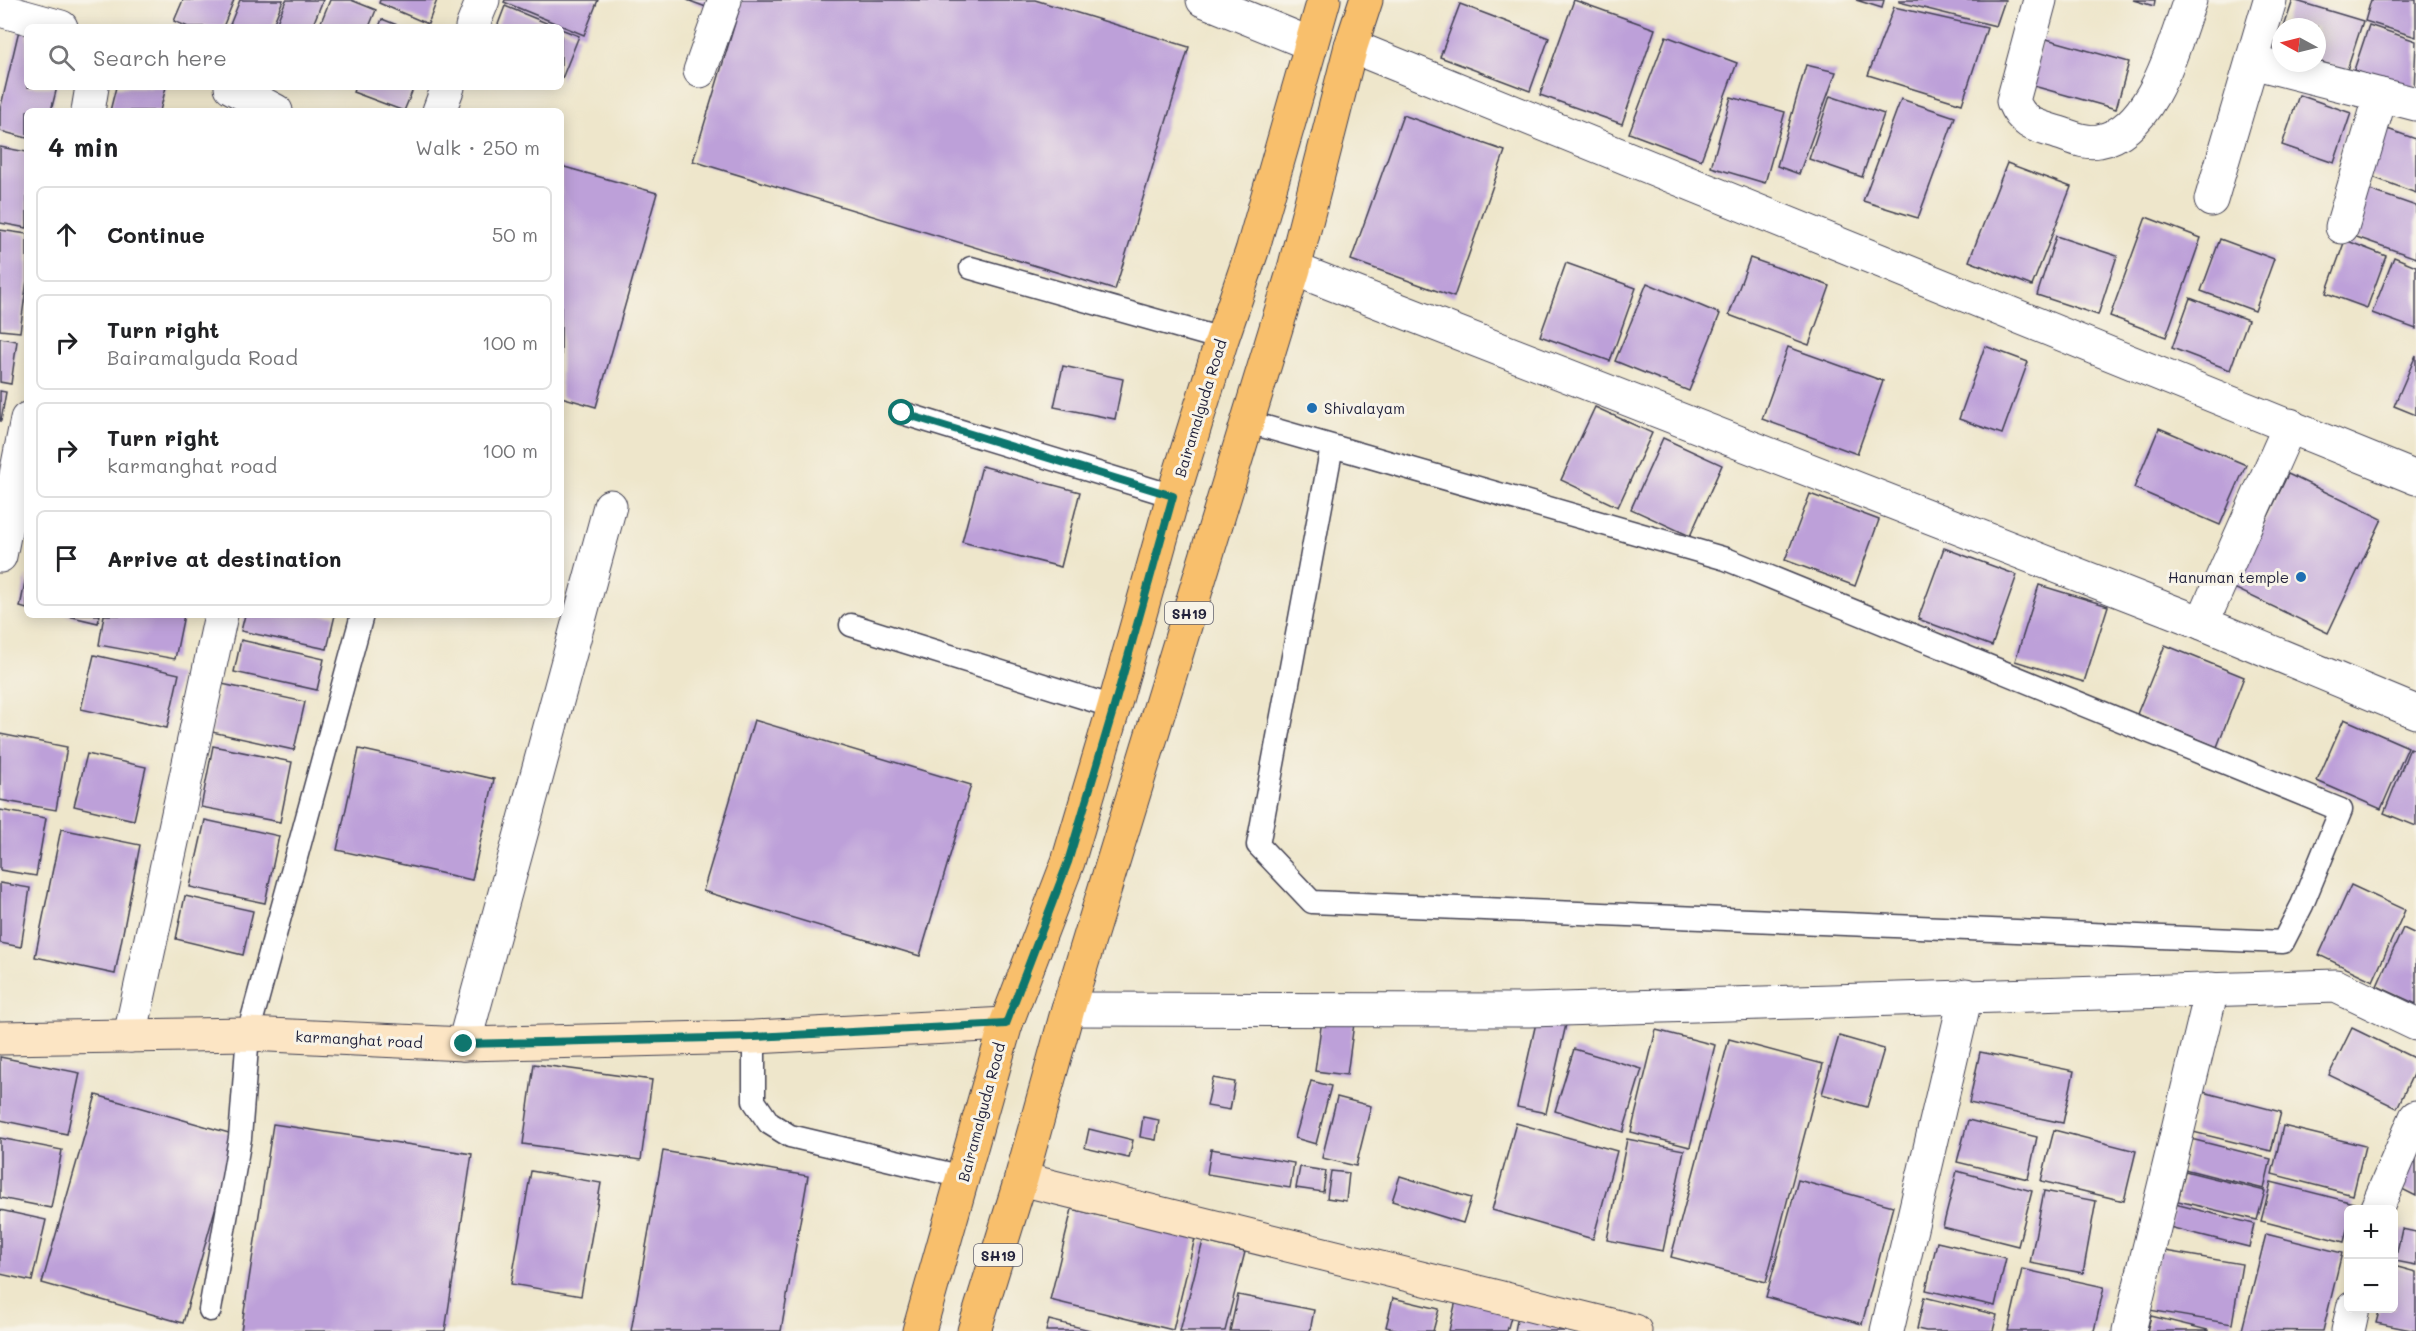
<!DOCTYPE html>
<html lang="en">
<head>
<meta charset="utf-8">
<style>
	body { margin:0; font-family:Mali,sans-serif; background:#f6f6f6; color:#202124 }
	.controls { position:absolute; right:18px; bottom:18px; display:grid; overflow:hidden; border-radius:9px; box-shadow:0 3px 15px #0003 }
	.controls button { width:54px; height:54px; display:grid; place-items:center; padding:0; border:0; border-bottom:2px solid #e0e0e0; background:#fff; color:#202124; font:30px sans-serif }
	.compass { position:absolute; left:2272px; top:18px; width:54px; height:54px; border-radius:50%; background:#fff; box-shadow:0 3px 15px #0003; rotate:277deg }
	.stop { position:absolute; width:18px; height:18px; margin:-14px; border:4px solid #0f766e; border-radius:50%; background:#fff }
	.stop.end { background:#0f766e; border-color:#fff; box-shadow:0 2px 6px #0008 }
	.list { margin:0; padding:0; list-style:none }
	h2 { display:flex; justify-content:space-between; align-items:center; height:78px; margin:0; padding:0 24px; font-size:26px }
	h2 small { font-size:20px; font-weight:400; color:#757577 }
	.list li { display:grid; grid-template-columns:39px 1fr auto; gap:18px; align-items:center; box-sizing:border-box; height:96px; margin:0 12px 12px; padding:0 12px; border:2px solid #e0e0e0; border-radius:9px }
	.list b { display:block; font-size:22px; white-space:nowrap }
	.list p { margin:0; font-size:20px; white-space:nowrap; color:#757577 }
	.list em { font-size:20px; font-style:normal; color:#757577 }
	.icon { flex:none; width:33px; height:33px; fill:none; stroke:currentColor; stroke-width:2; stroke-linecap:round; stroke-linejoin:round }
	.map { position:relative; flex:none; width:2416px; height:1331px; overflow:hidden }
	.search { position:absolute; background:#fff; box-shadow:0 3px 15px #0003; left:24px; top:24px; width:540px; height:66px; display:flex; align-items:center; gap:15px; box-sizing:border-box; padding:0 21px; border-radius:9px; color:#757577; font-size:22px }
	.panel { position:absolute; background:#fff; box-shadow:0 3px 15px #0003; left:24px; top:108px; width:540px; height:510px; border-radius:9px }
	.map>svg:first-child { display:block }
	.building { fill:#bda0d9 }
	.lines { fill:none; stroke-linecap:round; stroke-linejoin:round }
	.service-casing { stroke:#413f51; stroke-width:25 }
	.minor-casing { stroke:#413f51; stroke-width:35 }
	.tertiary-casing { stroke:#413f51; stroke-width:35 }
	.secondary-casing { stroke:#413f51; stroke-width:35 }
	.primary-casing { stroke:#413f51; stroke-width:35 }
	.service { stroke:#fff; stroke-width:22 }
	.minor { stroke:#fff; stroke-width:33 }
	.tertiary { stroke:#fff; stroke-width:33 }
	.secondary { stroke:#fce5c4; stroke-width:33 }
	.primary { stroke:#f8bf6c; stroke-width:33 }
	.route { stroke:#0f766e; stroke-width:8 }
	.poi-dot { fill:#1f6fb2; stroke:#f7f3e8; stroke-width:2 }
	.labels { text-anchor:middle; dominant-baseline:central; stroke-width:6; stroke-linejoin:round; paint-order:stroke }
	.shield { fill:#f7f3e8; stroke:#62616f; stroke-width:1.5 }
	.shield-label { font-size:14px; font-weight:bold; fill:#22223b }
	.street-label { font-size:15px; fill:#22223b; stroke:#f7f3e8 }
	.poi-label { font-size:15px; fill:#22223b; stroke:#f7f3e8; text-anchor:start }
</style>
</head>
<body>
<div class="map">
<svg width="2416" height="1331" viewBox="0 0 2416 1331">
	<rect width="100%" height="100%" fill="#f7f3e8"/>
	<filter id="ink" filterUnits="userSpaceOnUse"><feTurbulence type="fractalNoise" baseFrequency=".0167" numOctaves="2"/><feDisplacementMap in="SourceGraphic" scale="12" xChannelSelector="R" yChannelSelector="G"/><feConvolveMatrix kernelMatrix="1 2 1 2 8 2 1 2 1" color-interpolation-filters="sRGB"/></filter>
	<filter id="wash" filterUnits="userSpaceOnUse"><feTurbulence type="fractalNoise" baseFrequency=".008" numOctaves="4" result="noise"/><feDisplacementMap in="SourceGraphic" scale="24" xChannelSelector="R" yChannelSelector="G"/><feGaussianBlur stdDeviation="1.35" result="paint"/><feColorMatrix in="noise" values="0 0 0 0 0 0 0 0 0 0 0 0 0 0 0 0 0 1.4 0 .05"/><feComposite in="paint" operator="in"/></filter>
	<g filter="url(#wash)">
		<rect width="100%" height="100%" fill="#eee6cb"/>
		<g id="blocks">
			<g class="building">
				<polygon points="183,0 234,0 223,27 188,27 174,21"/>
				<polygon points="240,0 283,0 272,27 229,27"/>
				<polygon points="286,0 323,0 312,27 275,27"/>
				<polygon points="330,0 351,0 376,10 369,27 319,27"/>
				<polygon points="380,0 437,0 428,24 379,3"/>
				<polygon points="505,0 598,0 584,35 504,2"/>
				<polygon points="687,0 708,0 706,7"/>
				<polygon points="742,0 1035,0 1189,47 1115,290 693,161"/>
				<polygon points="1574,0 1655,29 1622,124 1540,95"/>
				<polygon points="1856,0 1884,0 1882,8"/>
				<polygon points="1899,0 2005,0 1996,26 1899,2"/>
				<polygon points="2133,0 2155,0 2154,6"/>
				<polygon points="2293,0 2363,21 2347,70 2317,61 2317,27 2284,27"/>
				<polygon points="2371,0 2416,0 2416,37 2365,21"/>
				<polygon points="1460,4 1549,38 1530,91 1440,57"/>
				<polygon points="505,6 556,27 497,27"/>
				<polygon points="1894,7 1987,28 1962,104 1868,75"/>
				<polygon points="382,19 402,27 379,27"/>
				<polygon points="2369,25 2416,41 2414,91 2354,70"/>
				<polygon points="561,29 579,36 561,81"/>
				<polygon points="19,30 27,31 27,87 57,87 51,111 27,111 27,138 0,131 0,110"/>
				<polygon points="1666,36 1737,63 1701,160 1629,133"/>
				<polygon points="2043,38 2129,62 2116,109 2030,85"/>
				<polygon points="1806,65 1836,72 1799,174 1777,166"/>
				<polygon points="116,87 166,87 160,111 110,111"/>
				<polygon points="355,87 414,87 404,111 353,92"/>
				<polygon points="2299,95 2351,113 2334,163 2282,145"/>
				<polygon points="1830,96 1884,114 1862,177 1809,159"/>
				<polygon points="1731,97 1785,112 1765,183 1711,167"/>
				<polygon points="1901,99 1955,117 1918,218 1863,201"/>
				<polygon points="1403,115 1505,151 1454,297 1351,260"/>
				<polygon points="2376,125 2416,139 2416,193 2359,172"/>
				<polygon points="0,147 27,152 27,228 0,223"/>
				<polygon points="2007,163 2071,187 2032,286 1969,261"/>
				<polygon points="561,166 657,193 596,407 561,397"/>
				<polygon points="2364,188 2416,206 2416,258 2348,234"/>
				<polygon points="2146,217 2201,238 2166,337 2110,316"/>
				<polygon points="0,230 27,234 27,280 20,332 0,330"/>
				<polygon points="2056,236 2117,256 2098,315 2037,295"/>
				<polygon points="2220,239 2274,259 2255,311 2201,291"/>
				<polygon points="2345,240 2386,256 2367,308 2326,293"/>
				<polygon points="2394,257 2416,266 2416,329 2372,313"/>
				<polygon points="1750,258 1830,286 1809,345 1729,315"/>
				<polygon points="1566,263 1636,288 1610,361 1540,336"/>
				<polygon points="1647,283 1720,314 1689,391 1615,361"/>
				<polygon points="2190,298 2248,320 2230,370 2172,348"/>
				<polygon points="0,338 17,341 11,384 0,382"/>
				<polygon points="1985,346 2028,362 2002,434 1959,419"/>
				<polygon points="1788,347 1883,381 1857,454 1762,419"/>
				<polygon points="2416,355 2416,415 2394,406"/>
				<polygon points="1063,366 1123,379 1115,419 1054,407"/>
				<polygon points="0,391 6,392 1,421 0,421"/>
				<polygon points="1595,407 1652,433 1618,507 1561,480"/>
				<polygon points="2159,428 2246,465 2220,525 2134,488"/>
				<polygon points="1663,438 1722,465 1690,536 1631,509"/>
				<polygon points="982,466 1080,492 1061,567 962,542"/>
				<polygon points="2288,474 2382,519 2328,633 2234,588"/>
				<polygon points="1810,494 1879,520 1855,586 1785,560"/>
				<polygon points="1944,548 2017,575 1992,646 1918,619"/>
				<polygon points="26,577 27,577 27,609 20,607"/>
				<polygon points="2039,585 2108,606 2084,682 2015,661"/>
				<polygon points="64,615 100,615 98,623"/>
				<polygon points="104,615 184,615 175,659 99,645"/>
				<polygon points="245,615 335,615 327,649 241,631"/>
				<polygon points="241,640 324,659 317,690 234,672"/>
				<polygon points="2165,645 2244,677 2217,747 2137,714"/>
				<polygon points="94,655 179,674 167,728 81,709"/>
				<polygon points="222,684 305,702 294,750 212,732"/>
				<polygon points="2344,719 2408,747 2381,809 2317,781"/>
				<polygon points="754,720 971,785 920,956 703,891"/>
				<polygon points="0,734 67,747 56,810 0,800"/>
				<polygon points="213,746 292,762 280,822 201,807"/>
				<polygon points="2410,748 2416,750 2416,826 2384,813"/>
				<polygon points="359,749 494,779 472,880 337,850"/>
				<polygon points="87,754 146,767 134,820 74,806"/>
				<polygon points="0,810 46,818 36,876 0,870"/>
				<polygon points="205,820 279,836 265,903 190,887"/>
				<polygon points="61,829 140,845 115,974 35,957"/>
				<polygon points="0,883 30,888 21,947 0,943"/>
				<polygon points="2351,885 2405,910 2373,981 2319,955"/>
				<polygon points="185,896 253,911 243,955 176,939"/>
				<polygon points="2403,928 2416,934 2416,1004 2377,986"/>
				<polygon points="1323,1012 1355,1016 1347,1075 1315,1071"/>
				<polygon points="1538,1014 1567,1020 1546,1113 1517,1107"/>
				<polygon points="2352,1028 2416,1059 2416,1068 2397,1108 2329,1075"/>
				<polygon points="1656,1030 1715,1045 1690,1147 1631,1132"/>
				<polygon points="1839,1036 1884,1049 1867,1107 1822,1094"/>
				<polygon points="1729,1039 1823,1064 1766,1282 1671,1257"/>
				<polygon points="1574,1049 1642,1069 1623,1132 1555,1111"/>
				<polygon points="1980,1052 2074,1071 2063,1123 1969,1103"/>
				<polygon points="0,1057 80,1073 67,1134 0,1120"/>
				<polygon points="534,1064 652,1080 641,1160 523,1144"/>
				<polygon points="1213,1078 1235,1082 1230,1110 1207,1106"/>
				<polygon points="1311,1081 1331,1086 1316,1144 1295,1138"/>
				<polygon points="2203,1092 2281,1112 2271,1151 2193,1132"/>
				<polygon points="96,1095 236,1135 183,1323 42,1283"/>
				<polygon points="1337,1097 1371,1106 1356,1166 1322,1158"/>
				<polygon points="1143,1117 1159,1120 1156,1140 1140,1137"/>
				<polygon points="1968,1120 2037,1137 2028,1179 1957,1162"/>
				<polygon points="1516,1123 1617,1151 1593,1239 1492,1210"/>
				<polygon points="273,1124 472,1154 445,1331 241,1331"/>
				<polygon points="2283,1126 2365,1146 2353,1195 2272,1174"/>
				<polygon points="1089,1129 1133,1140 1129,1158 1085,1148"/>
				<polygon points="2054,1130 2136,1151 2124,1201 2041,1181"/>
				<polygon points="0,1138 62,1150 51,1208 0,1198"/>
				<polygon points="1627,1139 1684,1150 1663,1251 1607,1240"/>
				<polygon points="2191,1139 2271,1159 2264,1189 2184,1169"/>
				<polygon points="2416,1147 2416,1196 2398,1187"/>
				<polygon points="1211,1149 1294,1163 1290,1188 1207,1174"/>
				<polygon points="663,1151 808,1176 781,1331 631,1331"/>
				<polygon points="1300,1167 1326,1171 1323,1192 1296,1188"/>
				<polygon points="531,1171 601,1183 581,1296 511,1284"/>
				<polygon points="1331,1171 1349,1173 1346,1201 1327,1198"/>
				<polygon points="1957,1171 2032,1191 2018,1246 1943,1227"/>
				<polygon points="2185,1171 2265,1191 2257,1220 2178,1201"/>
				<polygon points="1400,1176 1471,1198 1463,1223 1392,1201"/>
				<polygon points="1798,1180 1893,1206 1862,1324 1766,1297"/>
				<polygon points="2271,1182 2354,1203 2352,1210 2348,1210 2348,1225 2344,1242 2261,1221"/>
				<polygon points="2044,1191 2096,1201 2083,1273 2030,1263"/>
				<polygon points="2175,1204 2254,1224 2249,1247 2169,1227"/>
				<polygon points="1072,1209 1195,1238 1173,1330 1050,1300"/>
				<polygon points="0,1210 46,1220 32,1281 0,1274"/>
				<polygon points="2402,1229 2416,1232 2416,1265 2395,1261"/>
				<polygon points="2266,1234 2342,1253 2323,1331 2242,1330"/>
				<polygon points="1203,1241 1245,1252 1225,1331 1180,1331"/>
				<polygon points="1937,1242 2006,1258 1995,1306 1926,1290"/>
				<polygon points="2159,1250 2242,1264 2232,1324 2149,1310"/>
				<polygon points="2394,1266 2416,1272 2416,1331 2376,1323 2380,1308 2394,1308"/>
				<polygon points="2022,1269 2104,1287 2094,1331 2008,1331"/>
				<polygon points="1238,1295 1314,1310 1310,1331 1230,1331"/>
				<polygon points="1457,1296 1513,1310 1507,1331 1449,1331"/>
				<polygon points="1924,1297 1997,1315 1993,1331 1926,1331 1917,1329"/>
				<polygon points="1393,1298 1439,1309 1433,1331 1403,1331 1386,1327"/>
				<polygon points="1518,1315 1572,1331 1515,1331"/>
				<polygon points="2151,1316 2208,1330 2208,1331 2147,1331"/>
				<polygon points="1049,1320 1090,1330 1090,1331 1046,1331"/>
			</g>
		</g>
	</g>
	<g filter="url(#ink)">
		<use href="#blocks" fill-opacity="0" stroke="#413f51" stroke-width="1.5"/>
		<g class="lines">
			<defs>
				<g id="service">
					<polyline points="971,268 1222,339"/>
					<polyline points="902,413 1173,496"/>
					<polyline points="1248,422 1332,446 1258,845 1312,902 2283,942 2302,905 2341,810 1726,559 1332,446"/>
					<polyline points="851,625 1114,707"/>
					<polyline points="754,1037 754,1101 769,1123 790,1136 963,1177"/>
					<polyline points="210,1310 240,1138 248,1034 362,615"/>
				</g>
				<g id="minor">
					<path d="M2040,0l-27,101c10,24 24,25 46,32 13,4 26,11 40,8 54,-10 75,-97 91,-141"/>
					<polyline points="0,10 61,27"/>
					<polyline points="472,27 483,0"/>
					<polyline points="1351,46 2416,478"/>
					<polyline points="2252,62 2416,104"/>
					<polyline points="700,71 725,0"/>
					<polyline points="231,87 276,111"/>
					<polyline points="88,111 92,87"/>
					<polyline points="439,111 448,87"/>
					<polyline points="2211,200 2270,0"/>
					<polyline points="2342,227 2381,95"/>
					<polyline points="1294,269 2202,623 2416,712"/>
					<polyline points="0,556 27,419"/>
					<polyline points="2202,623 2290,425"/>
					<polyline points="1068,1009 1529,1010 2336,986 2416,1024"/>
					<polyline points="130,1036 221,615"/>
					<polyline points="464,1044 610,506"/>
					<polyline points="2376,1210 2416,1117"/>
					<polyline points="1887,1331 1966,995"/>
					<polyline points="2129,1331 2212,989"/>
					<polyline points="2348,1331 2353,1308"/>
				</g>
				<polyline id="tertiary" points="1203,0 1311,44"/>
				<g id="secondary">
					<polyline points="0,1038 248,1034 464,1044 754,1037 1006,1024"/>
					<polyline points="1021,1179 1635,1331"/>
				</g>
				<g id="primary">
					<polyline points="919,1331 1006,1024 1068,862 1114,707 1173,496 1222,339 1252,251 1324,0"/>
					<polyline points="974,1331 1021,1179 1068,1009 1294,269 1351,46 1366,0"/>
				</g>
			</defs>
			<use href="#service" class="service-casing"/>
			<use href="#minor" class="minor-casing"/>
			<use href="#tertiary" class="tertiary-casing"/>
			<use href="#secondary" class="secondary-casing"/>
			<use href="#primary" class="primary-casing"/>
			<use href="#service" class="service"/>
			<use href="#minor" class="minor"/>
			<use href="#tertiary" class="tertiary"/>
			<use href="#secondary" class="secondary"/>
			<use href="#primary" class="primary"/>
		</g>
	</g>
	<g class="lines" filter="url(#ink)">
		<polyline class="route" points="464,1044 754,1037 1006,1024 1068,862 1114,707 1173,496 902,413"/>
	</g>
	<g class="poi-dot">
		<circle cx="1312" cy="408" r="6"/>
		<circle cx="2301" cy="577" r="6"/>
	</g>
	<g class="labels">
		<g class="shield">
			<rect x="1165" y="602" width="48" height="22" rx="4.5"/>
			<rect x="974" y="1244" width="48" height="22" rx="4.5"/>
		</g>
		<g class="shield-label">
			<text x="1189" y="613">SH19</text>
			<text x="998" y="1255">SH19</text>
		</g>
		<g class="street-label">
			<text transform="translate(1200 408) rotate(-73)">Bairamalguda Road</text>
			<text transform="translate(359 1039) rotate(3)">karmanghat road</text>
			<text transform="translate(981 1112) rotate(-75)">Bairamalguda Road</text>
		</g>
		<g class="poi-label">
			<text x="1324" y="408">Shivalayam</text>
			<text x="2289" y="577" text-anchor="end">Hanuman temple</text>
		</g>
	</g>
</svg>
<div class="controls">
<button>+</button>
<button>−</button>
</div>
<svg class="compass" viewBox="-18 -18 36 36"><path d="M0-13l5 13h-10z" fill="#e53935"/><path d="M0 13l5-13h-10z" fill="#757577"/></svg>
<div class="stop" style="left:902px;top:413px"></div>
<div class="stop end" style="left:464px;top:1044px"></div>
<div class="search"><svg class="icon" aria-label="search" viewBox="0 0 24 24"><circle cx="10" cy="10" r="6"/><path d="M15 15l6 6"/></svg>Search here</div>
<section class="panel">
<h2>4 min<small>Walk · 250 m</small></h2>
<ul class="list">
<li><svg class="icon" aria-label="ahead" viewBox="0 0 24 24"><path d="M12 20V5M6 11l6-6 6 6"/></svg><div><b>Continue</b></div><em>50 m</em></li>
<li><svg class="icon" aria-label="right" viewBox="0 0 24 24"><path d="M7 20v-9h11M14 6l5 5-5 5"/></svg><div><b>Turn right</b><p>Bairamalguda Road</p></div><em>100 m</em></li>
<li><svg class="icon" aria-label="right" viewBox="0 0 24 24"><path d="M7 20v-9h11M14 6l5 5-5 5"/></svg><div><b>Turn right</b><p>karmanghat road</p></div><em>100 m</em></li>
<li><svg class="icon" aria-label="arrive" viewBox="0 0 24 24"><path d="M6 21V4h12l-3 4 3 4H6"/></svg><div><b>Arrive at destination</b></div></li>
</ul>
</section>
</div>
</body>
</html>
